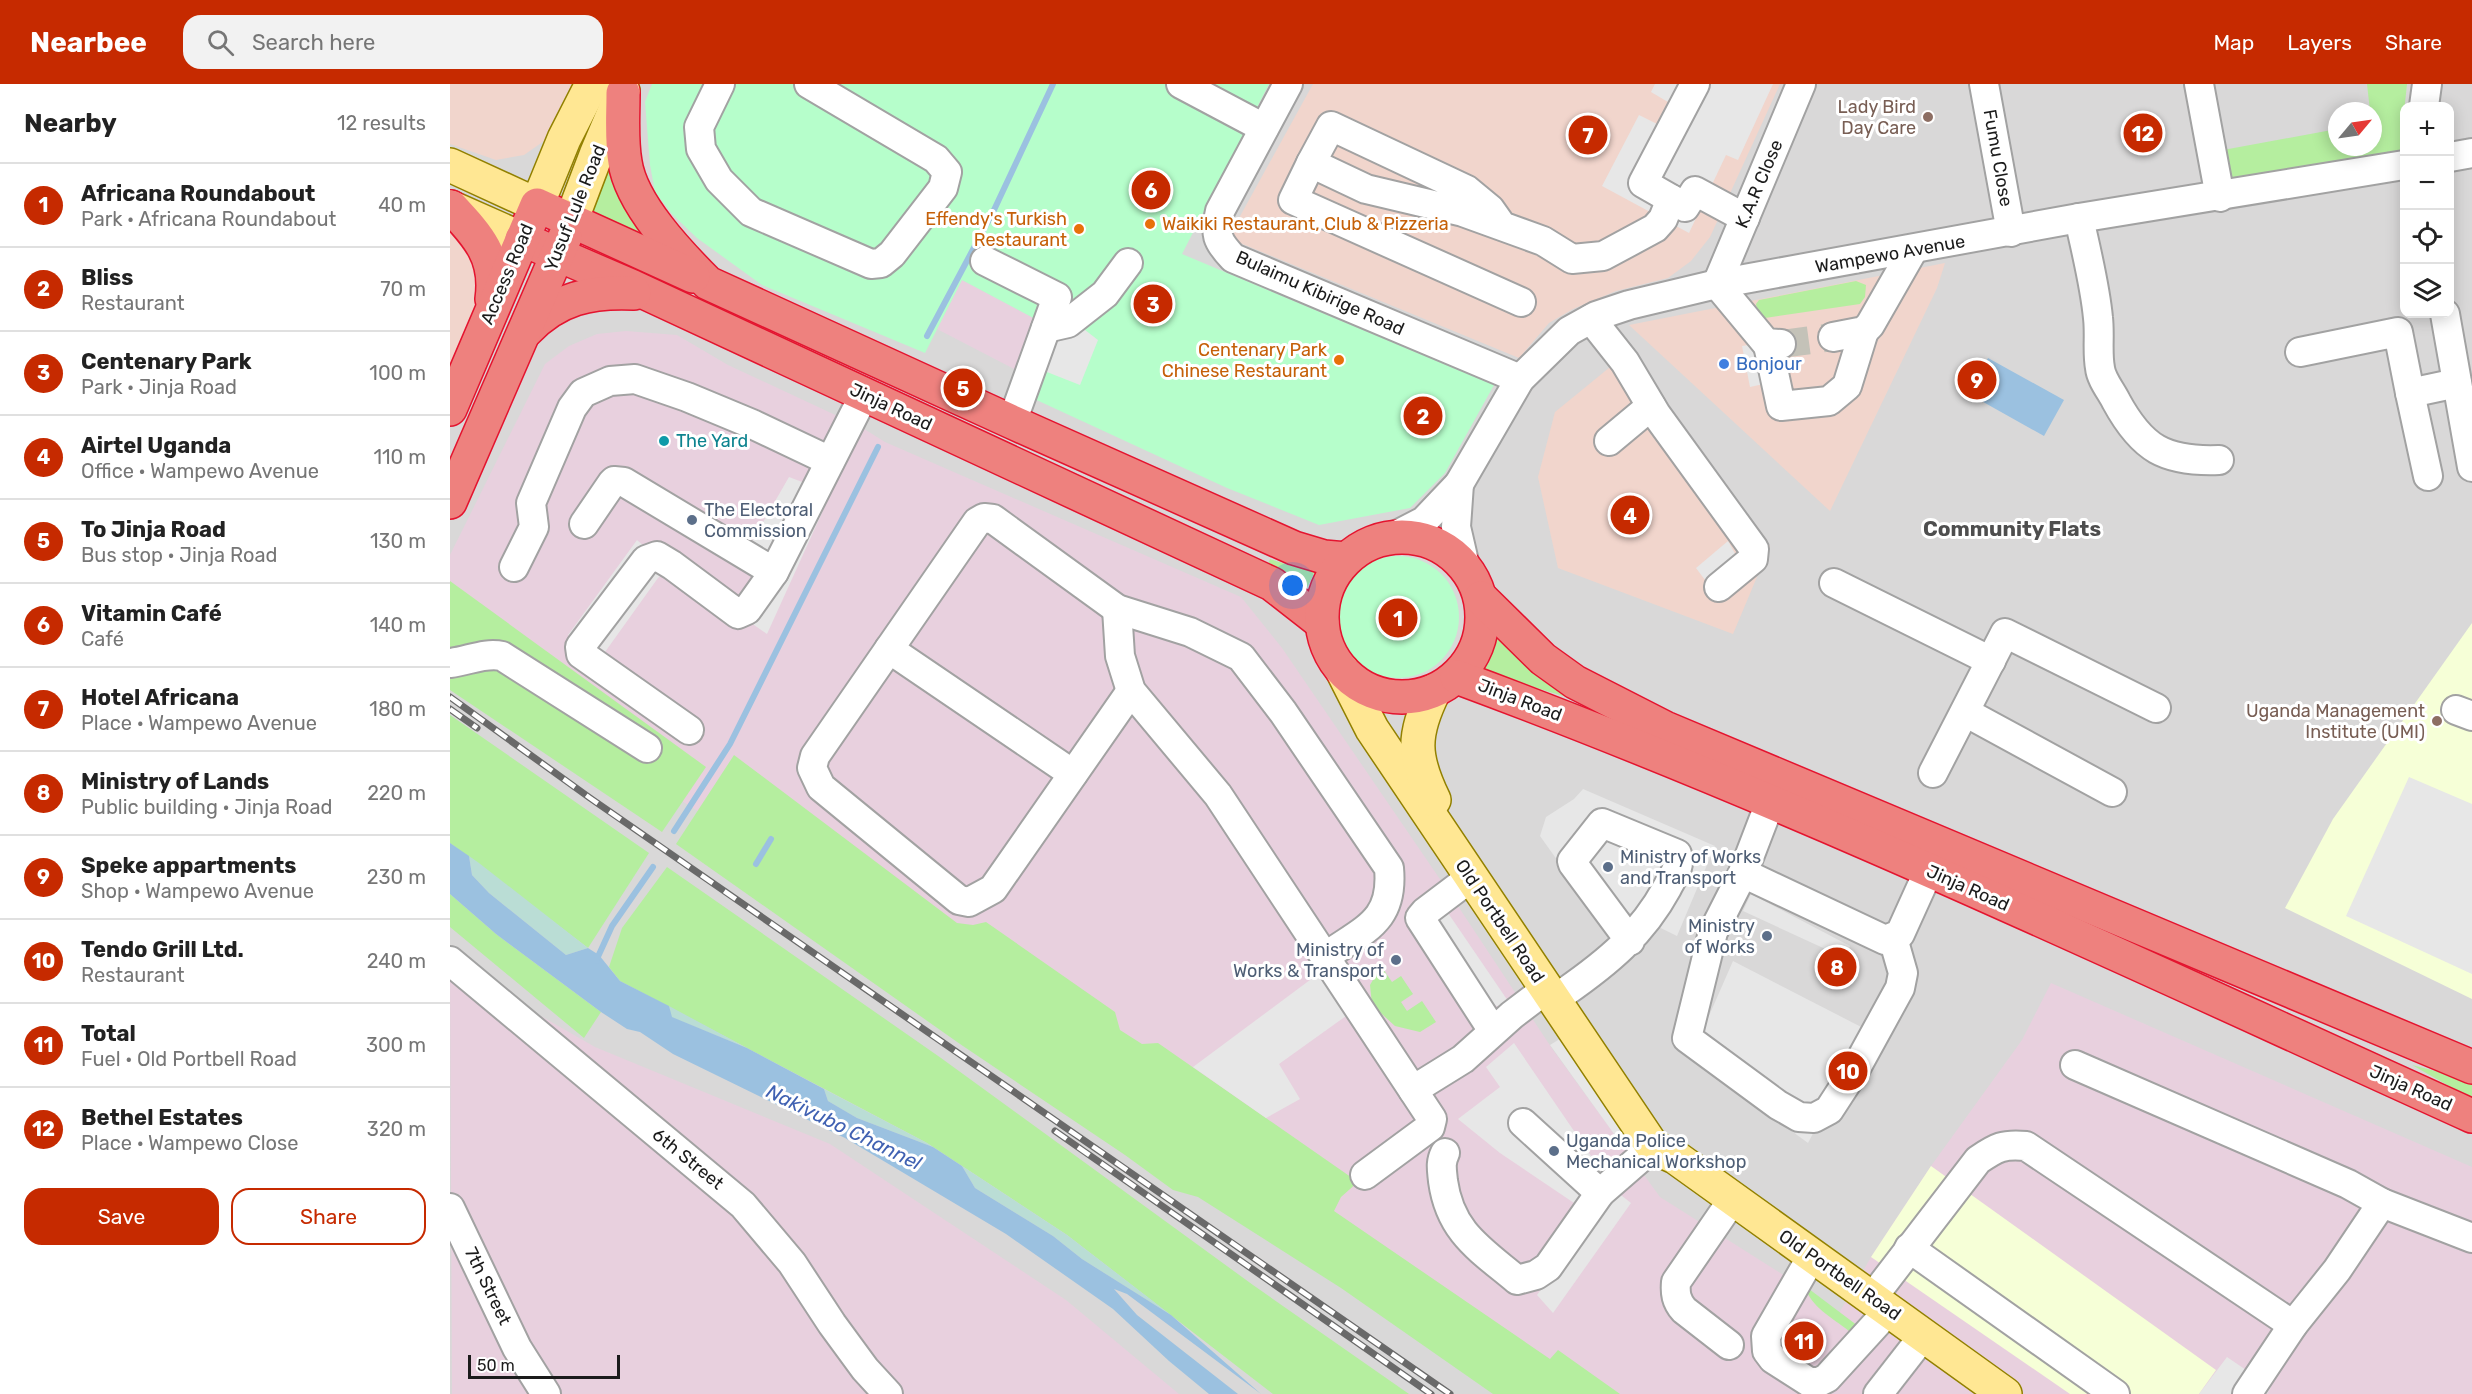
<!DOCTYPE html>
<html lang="en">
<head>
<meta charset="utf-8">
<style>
	body { margin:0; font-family:Rubik,sans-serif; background:#f2f2f2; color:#222 }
	.controls { position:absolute; right:18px; top:18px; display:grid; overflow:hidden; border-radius:12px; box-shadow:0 3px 15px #0003 }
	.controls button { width:54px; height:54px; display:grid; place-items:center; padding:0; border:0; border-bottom:2px solid #e0e0e0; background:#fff; color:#222; font:30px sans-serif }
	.compass { position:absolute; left:1878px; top:18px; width:54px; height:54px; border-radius:50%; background:#fff; box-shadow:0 3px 15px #0003; rotate:61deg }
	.scale { position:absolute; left:18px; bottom:15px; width:152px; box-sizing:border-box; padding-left:6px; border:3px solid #1b1b1b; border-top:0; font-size:16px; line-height:21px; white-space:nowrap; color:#1b1b1b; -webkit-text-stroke:4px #fff; paint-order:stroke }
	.you { position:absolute; left:843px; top:502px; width:21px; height:21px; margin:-15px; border:4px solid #fff; border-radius:50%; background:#1a73e8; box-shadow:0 0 0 9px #1a73e833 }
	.badge { display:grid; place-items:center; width:39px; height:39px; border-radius:50%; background:#c62a00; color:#fff; font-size:20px; font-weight:700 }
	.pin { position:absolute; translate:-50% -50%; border:3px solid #fff; box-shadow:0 2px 6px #0006 }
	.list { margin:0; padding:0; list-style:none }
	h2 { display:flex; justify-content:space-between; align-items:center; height:78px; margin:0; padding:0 24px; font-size:26px }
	h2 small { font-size:20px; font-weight:400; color:#767676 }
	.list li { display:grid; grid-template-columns:39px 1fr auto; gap:18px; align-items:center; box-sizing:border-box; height:84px; padding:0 24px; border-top:2px solid #e0e0e0 }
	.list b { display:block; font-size:22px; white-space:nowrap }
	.list p { margin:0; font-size:20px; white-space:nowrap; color:#767676 }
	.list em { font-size:20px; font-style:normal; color:#767676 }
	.actions { display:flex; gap:12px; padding:18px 24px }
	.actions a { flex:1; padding:14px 0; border:2px solid #c62a00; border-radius:18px; text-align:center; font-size:21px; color:#c62a00 }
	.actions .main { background:#c62a00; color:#fff }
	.icon { flex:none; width:33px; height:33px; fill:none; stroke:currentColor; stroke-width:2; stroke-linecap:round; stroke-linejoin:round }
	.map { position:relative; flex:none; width:2022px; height:1310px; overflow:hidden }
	header { display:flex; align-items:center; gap:36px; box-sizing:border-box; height:84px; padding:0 30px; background:#c62a00; color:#fff }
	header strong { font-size:28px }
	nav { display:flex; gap:33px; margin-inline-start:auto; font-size:21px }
	.search { width:420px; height:54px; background:#f2f2f2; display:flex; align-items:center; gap:15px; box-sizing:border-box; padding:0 21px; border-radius:18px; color:#767676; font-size:22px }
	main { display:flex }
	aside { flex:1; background:#fff }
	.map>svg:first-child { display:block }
	.residential { fill:#d9d8d8; fill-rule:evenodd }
	.commercial { fill:#f1d5cc }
	.industrial { fill:#e8d0de }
	.education { fill:#f6ffd7 }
	.grass { fill:#b5ee9f }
	.wetland { fill:#baddd5 }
	.park { fill:#b6fecb }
	.parking { fill:#e7e7e7 }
	.water { fill:#9bc1e0 }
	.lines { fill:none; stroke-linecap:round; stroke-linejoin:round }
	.stream { stroke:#9bc1e0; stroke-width:6 }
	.minor-tunnel { stroke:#c4c2b8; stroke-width:28; stroke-dasharray:28 14; stroke-linecap:butt }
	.minor-casing { stroke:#a2a2a2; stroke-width:32 }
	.major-casing { stroke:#928000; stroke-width:36 }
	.highway-casing { stroke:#e4142f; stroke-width:36 }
	.minor { stroke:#fff; stroke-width:28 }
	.major { stroke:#ffe793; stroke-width:33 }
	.highway { stroke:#ee817e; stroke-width:33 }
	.rail-casing { stroke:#696969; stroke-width:7 }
	.rail { stroke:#fff; stroke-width:4.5; stroke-dasharray:14; stroke-linecap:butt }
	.education-dot { fill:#8d6e63; stroke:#fff; stroke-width:2 }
	.food-dot { fill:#e8710a; stroke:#fff; stroke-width:2 }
	.shop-dot { fill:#3f7fe0; stroke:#fff; stroke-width:2 }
	.culture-dot { fill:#0f9aa8; stroke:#fff; stroke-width:2 }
	.service-dot { fill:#5c6f8a; stroke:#fff; stroke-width:2 }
	.labels { text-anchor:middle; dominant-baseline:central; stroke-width:6; stroke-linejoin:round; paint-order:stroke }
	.education-label { font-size:18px; fill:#785e54; stroke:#fff; text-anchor:end }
	.street-label { font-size:18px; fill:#1b1b1b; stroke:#fff }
	.food-label { font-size:18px; fill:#c56008; stroke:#fff; text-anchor:end }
	.shop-label { font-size:18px; fill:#366cbe; stroke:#fff; text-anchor:start }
	.culture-label { font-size:18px; fill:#0d838f; stroke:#fff; text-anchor:start }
	.service-label { font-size:18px; fill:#4e5e75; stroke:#fff; text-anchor:start }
	.water-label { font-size:20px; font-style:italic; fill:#4061b2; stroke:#fff }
	.quarter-label { font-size:21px; font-weight:bold; fill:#4e4e4e; stroke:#fff }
</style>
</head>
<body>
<header>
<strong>Nearbee</strong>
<div class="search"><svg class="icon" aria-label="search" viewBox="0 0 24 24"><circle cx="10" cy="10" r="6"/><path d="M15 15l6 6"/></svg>Search here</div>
<nav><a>Map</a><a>Layers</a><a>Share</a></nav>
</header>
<main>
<aside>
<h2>Nearby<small>12 results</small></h2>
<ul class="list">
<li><span class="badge">1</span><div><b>Africana Roundabout</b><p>Park · Africana Roundabout</p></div><em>40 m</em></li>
<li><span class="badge">2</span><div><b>Bliss</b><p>Restaurant</p></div><em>70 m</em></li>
<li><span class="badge">3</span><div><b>Centenary Park</b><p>Park · Jinja Road</p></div><em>100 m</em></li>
<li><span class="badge">4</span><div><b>Airtel Uganda</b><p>Office · Wampewo Avenue</p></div><em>110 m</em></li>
<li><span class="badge">5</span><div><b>To Jinja Road</b><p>Bus stop · Jinja Road</p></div><em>130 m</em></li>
<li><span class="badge">6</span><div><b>Vitamin Café</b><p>Café</p></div><em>140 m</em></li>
<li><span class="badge">7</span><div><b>Hotel Africana</b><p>Place · Wampewo Avenue</p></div><em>180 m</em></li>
<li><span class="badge">8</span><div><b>Ministry of Lands</b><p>Public building · Jinja Road</p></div><em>220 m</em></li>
<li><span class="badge">9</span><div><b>Speke appartments</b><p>Shop · Wampewo Avenue</p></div><em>230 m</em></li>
<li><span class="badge">10</span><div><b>Tendo Grill Ltd.</b><p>Restaurant</p></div><em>240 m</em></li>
<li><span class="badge">11</span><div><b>Total</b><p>Fuel · Old Portbell Road</p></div><em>300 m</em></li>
<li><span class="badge">12</span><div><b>Bethel Estates</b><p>Place · Wampewo Close</p></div><em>320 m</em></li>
</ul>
<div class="actions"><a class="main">Save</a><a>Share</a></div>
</aside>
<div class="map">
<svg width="2022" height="1310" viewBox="0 0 2022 1310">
	<rect width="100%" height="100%" fill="#eeecdf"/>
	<path class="residential" d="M0,0h2022v1310h-2022zM1954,22h46v208h-46zM1887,27h36v36h-36z"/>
	<g class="commercial">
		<polygon points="0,0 131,0 116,31 94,57 74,71 46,76 0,60"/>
		<polygon points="863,0 1330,0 1260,153 1241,177 1218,194 1166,207 1123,225 1099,239 1069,274 778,154"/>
		<polygon points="0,146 19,170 31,211 0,298"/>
		<polygon points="1495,179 1487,204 1380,427 1179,241"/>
		<polygon points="1176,270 1320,462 1283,550 1108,484 1088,393 1105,328"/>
	</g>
	<g class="industrial">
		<polygon points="512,196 591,238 570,288 487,245"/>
		<polygon points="176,247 227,251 278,281 411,343 435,358 791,513 832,564 996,804 1103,966 1210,1113 1335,1192 1388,1231 1421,1173 1481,1082 1572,956 1601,899 2022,1083 2022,1310 1170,1310 1108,1267 1100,1276 883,1127 0,571 0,471 95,280 119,262 147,250"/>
		<polygon points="0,880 145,963 380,1060 616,1216 729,1310 2,1310"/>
	</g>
	<g class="education">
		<polygon points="2022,539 2022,915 1835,824 1883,735"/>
		<polygon points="1481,1082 1766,1286 1749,1310 1620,1310 1421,1173"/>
	</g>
	<g class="grass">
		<polygon points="1917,0 1957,0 1950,66 1778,95 1773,66 1887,45 1887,63 1923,63 1923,27 1920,27"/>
		<polygon points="162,51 217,168 135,125"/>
		<polygon points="1406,197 1416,201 1415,213 1410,220 1315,234 1308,230 1306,220 1309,216"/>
		<polygon points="820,475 841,482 865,487 855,508 818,481"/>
		<polygon points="0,497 256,683 212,748 0,606"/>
		<polygon points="1047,551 1096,598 1120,614 1030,587 1039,579"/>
		<polygon points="0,631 199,769 138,864 0,759"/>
		<polygon points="284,671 507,839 523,841 536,838 665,928 670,946 692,960 708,959 908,1098 891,1113 884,1127 1100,1275 1108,1266 1170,1310 1043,1310 891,1204 748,1113 723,1106 675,1071 510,960 226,760"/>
		<polygon points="217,783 491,974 803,1201 959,1310 823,1310 617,1151 477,1059 170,897 159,883 172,844"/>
		<polygon points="0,810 46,850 151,928 134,954 0,843"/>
		<polygon points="931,882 942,898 951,892 963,910 951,918 957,927 972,917 986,938 970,948 945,942 922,921 920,901"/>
		<polygon points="1962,981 2005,992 2022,999 2022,1015"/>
		<path d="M1355,1202l57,43 -13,2c-16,-13 -39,-24 -44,-45z"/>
	</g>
	<g class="wetland">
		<polygon points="19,772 29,779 138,864 116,871 39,809 22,791"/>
		<polygon points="219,922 297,964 221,933"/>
		<polygon points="374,1005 477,1059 483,1063 407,1034 378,1017"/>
		<polygon points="512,1082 617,1151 721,1231 632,1175 603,1152 525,1104"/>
	</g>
	<g class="park">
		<polygon points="202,0 819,0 732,170 1044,301 995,389 960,424 869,441 777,404 563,305 591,238 512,196 475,269 312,201 247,154 222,130 205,108 200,81 195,18"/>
		<circle cx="948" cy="533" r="61"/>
	</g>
	<g class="parking">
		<polygon points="1205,0 1323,0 1288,76 1276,71 1239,149 1152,102 1189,31 1207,40 1218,18 1201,8"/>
		<polygon points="600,219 648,256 630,301 574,279"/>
		<polygon points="1311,259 1318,299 1300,303 1292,262"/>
		<polygon points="339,393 381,409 317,550 297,536 326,477 301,459"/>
		<polygon points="187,456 219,484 208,494 150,575 118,551"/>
		<polygon points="1278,457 1288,475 1258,500 1246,484"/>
		<polygon points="1959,693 2022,720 2022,890 1896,832"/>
		<polygon points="1133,705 1265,762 1227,852 1176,827 1160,850 1090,752 1096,733 1124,715"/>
		<polygon points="1301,810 1400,862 1395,874 1293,827"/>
		<polygon points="996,826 1058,917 1051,923 1043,921 984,838"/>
		<polygon points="1283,877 1417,946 1358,1059 1283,1004 1248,957"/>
		<polygon points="868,890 896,932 829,980 850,1015 816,1034 743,983"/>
		<polygon points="1113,953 1189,1059 1177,1068 1100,961"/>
		<polygon points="1064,959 1152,1088 1130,1123 1050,1069 1008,1035 1050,1003 1036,983"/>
		<polygon points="1162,1104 1181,1119 1103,1229 1087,1211"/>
		<polygon points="1777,1273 1821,1303 1817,1310 1749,1310"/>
	</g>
	<g class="water">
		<polygon points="1538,274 1614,316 1594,352 1519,310"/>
		<polygon points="0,759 19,772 22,791 39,809 116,871 138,864 149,871 170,897 219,922 222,933 297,964 374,1005 378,1017 407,1034 483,1063 512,1082 525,1104 603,1152 632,1175 721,1231 811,1310 677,1210 664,1205 687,1231 788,1310 759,1310 719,1277 663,1225 556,1150 395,1054 223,970 190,948 177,945 151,928 46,850 0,810"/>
	</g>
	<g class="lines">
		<g class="stream">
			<polyline points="477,252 544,126 603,0"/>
			<polyline points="224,747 280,660 428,363"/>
			<polyline points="306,780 321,755"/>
			<polyline points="146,877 162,842 203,783"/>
		</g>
		<polyline class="minor-tunnel" points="1331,260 1383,253"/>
		<defs>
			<g id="minor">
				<polyline points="270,0 249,43 251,65 269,96 301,128 421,180 431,179 442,170 493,104 497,88 486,75 359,0"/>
				<polyline points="731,0 814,44"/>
				<path d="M838,0l-68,127c-5,24 -4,29 13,47l287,121"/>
				<polyline points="1245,0 1193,99 1235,123 1245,107 1295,134"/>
				<polyline points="1534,0 1561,148"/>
				<polyline points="1749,0 1770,113"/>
				<polyline points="1974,22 1977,0"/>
				<polyline points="2000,73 2022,69"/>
				<polyline points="861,79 843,116 1071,218"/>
				<path d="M1629,134c7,33 16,67 19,100 2,17 -1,34 2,50 1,11 11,23 16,33 26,48 49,61 103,59"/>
				<polyline points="1052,142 1040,125 1017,106 881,42 861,79 916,105 1013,128 1093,157 1122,175 1153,172 1205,144 1213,135 1221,115"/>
				<polyline points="535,177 607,213 562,338"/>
				<polyline points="1995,230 2022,383"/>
				<polyline points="1141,235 1175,278 1206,330 1304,465 1303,475 1269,503"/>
				<polyline points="596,244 618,239 655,210 678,179"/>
				<polyline points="1383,253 1414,247 1420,241 1463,166"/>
				<polyline points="1331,260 1316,259 1267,200 1351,0"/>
				<polyline points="1318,261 1331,322 1379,317 1397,302 1414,247"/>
				<polyline points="1850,268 1948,248 1960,309 2007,299"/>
				<polyline points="1960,309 1978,392"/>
				<polyline points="1159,357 1201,322"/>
				<polyline points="1009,400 1006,443 1015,482"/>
				<polyline points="134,440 162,399 164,397 174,398 324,488 414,311"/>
				<polyline points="945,452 974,437 1009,400 1070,295 1119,247 1146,232 1179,221 1267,200 1629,134 1954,81"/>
				<polyline points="64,483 84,443 81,419 122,324 133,309 160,297 185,295 237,313 302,340 380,377"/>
				<polyline points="1384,499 1541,577"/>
				<polyline points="667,525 670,572 681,607 768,711 982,1035 980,1043 915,1091"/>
				<polyline points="439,565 623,690"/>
				<path d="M0,579c18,-2 35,-11 52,-7l145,92"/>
				<path d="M681,607l-138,198 -24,13 -10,-2 -138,-113 -9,-19 3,-12 162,-234 7,-4 9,1 124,90 73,23 51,25 42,55 106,156c5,54 -25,61 -64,89"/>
				<polyline points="2006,626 2022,632"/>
				<polyline points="1515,628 1662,708"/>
				<polyline points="239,646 131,570 130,563 196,476 207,472 222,481 288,530 297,526 324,488"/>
				<polyline points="1483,689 1555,549 1706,624"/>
				<polyline points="1321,716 1293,789 1263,848 1237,954 1328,1021 1349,1033 1364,1034 1379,1026 1405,986 1450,904 1453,889 1443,854"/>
				<polyline points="1293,789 1435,856 1450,850 1479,786"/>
				<polyline points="1020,794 975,828 970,834 1043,947"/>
				<polyline points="0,877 293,1121 342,1179 382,1240 415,1285 438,1310"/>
				<path d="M1115,908c43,-30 77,-58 102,-104 6,-12 14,-21 10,-34l-75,-31 -30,38 1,3 57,77"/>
				<polyline points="1625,981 1898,1100 1932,1119"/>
				<polyline points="963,1006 1013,975 1062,931 1095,906"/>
				<polyline points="1073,1039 1150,1109 1203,1063"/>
				<path d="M995,1069c-5,10 -3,17 -2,28 7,51 37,68 74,99l19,-5 12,-8 52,-74"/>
				<polyline points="0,1124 67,1264 96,1310"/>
				<polyline points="1459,1164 1665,1310"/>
				<polyline points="1362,1172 1316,1252 1317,1267 1323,1275 1359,1298 1369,1298 1377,1294 1439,1226"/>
				<path d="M1422,1214l106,-138c19,-13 25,-16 48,-14l267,179"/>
				<path d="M1279,1261l-45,-35c-8,-9 -9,-17 -8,-28l57,-83"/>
				<polyline points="1428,1310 1474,1251"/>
				<polyline points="1797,1310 1843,1241 1887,1186 1932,1119 2022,1154"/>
			</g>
			<g id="major">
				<polyline points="0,81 87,121 114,55 142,0"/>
				<polyline points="0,123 72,155"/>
				<polyline points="121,137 146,71 173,7"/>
				<polyline points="892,586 922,645 1203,1063 1225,1073 1555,1310"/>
				<path d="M984,716c-21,-43 -22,-65 0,-109"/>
			</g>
			<g id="highway">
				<path d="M173,9c0,23 -2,47 2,69 6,42 54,92 83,121l304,139 282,126 30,9 22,2"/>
				<path d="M1,123c27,29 47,50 41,92"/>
				<polyline points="72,155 183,203 822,500 872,539"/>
				<path d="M76,247c31,-33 65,-40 108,-38"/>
				<polyline points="0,325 87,121 243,192"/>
				<polyline points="0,418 115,153"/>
				<circle cx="952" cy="533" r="80"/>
				<polyline points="1031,514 1093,575 1125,598 1215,644 2022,983"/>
				<path d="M1007,593c346,128 679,287 1015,439"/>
			</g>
		</defs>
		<use href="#minor" class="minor-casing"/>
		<use href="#major" class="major-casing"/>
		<use href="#highway" class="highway-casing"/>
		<use href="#minor" class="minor"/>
		<use href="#major" class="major"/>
		<use href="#highway" class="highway"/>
		<defs>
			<g id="rail">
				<polyline points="0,613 140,714 1000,1310"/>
				<polyline points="0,625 27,644"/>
				<polyline points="605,1047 981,1310"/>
			</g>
		</defs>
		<use href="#rail" class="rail-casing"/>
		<use href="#rail" class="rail"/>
	</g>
	<g class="education-dot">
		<circle cx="1478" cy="33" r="6"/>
		<circle cx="1987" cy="637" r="6"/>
	</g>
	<g class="food-dot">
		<circle cx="700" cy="140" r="6"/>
		<circle cx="629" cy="145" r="6"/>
		<circle cx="889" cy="276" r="6"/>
	</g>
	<circle class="shop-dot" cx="1274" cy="280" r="6"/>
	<circle class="culture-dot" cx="214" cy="357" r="6"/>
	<g class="service-dot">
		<circle cx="242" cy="436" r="6"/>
		<circle cx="1158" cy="783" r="6"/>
		<circle cx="1317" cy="852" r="6"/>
		<circle cx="946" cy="876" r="6"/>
		<circle cx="1104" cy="1067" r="6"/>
	</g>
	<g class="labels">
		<g class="education-label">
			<text x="1466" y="23">Lady Bird<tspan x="1466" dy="21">Day Care</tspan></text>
			<text x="1975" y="627">Uganda Management<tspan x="1975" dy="21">Institute (UMI)</tspan></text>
		</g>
		<g class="street-label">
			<text transform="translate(1548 74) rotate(80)">Fumu Close</text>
			<text transform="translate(1309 100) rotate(-67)">K.A.R Close</text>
			<text transform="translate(125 124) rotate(-68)">Yusuf Lule Road</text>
			<text transform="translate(1440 170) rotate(-10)">Wampewo Avenue</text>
			<text transform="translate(57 190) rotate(-67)">Access Road</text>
			<text transform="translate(870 209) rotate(24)">Bulaimu Kibirige Road</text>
			<text transform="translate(441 323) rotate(25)">Jinja Road</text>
			<text transform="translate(1070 616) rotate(21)">Jinja Road</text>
			<text transform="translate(1518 804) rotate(24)">Jinja Road</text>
			<text transform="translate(1050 837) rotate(56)">Old Portbell Road</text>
			<text transform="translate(1961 1004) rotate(24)">Jinja Road</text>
			<text transform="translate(238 1075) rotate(39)">6th Street</text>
			<text transform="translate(1390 1191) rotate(35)">Old Portbell Road</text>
			<text transform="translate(38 1202) rotate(64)">7th Street</text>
		</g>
		<g class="food-label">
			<text x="617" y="135">Effendy's Turkish<tspan x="617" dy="21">Restaurant</tspan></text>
			<text x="712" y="140" text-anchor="start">Waikiki Restaurant, Club &amp; Pizzeria</text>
			<text x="877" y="266">Centenary Park<tspan x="877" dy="21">Chinese Restaurant</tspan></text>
		</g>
		<g class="shop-label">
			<text x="1286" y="280">Bonjour</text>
		</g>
		<g class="culture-label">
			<text x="226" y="357">The Yard</text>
		</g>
		<g class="service-label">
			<text x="254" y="426">The Electoral<tspan x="254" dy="21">Commission</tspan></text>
			<text x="1170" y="773">Ministry of Works<tspan x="1170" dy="21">and Transport</tspan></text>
			<text x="1305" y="842" text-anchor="end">Ministry<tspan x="1305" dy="21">of Works</tspan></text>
			<text x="934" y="866" text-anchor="end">Ministry of<tspan x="934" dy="21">Works &amp; Transport</tspan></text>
			<text x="1116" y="1057">Uganda Police<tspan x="1116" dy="21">Mechanical Workshop</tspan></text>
		</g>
		<g class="water-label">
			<text transform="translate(394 1043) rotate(26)">Nakivubo Channel</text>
		</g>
		<g class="quarter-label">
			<text x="1562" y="444">Community Flats</text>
		</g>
	</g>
</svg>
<div class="controls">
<button>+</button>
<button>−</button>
<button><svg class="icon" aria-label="locate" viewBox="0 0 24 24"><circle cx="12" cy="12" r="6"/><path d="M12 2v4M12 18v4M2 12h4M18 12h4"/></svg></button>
<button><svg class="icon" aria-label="layers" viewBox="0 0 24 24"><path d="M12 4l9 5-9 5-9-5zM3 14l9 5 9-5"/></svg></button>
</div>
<svg class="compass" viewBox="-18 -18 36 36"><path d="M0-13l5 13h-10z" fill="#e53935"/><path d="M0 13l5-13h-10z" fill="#767676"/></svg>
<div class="scale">50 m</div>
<div class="you"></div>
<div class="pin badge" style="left:948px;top:534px">1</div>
<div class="pin badge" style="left:973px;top:332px">2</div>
<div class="pin badge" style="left:703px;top:220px">3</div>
<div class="pin badge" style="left:1180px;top:431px">4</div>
<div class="pin badge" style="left:513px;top:304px">5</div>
<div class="pin badge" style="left:701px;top:106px">6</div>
<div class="pin badge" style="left:1138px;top:51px">7</div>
<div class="pin badge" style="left:1387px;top:883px">8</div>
<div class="pin badge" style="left:1527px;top:296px">9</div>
<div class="pin badge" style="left:1398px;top:987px">10</div>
<div class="pin badge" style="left:1354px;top:1257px">11</div>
<div class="pin badge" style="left:1693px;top:49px">12</div>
</div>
</main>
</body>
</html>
